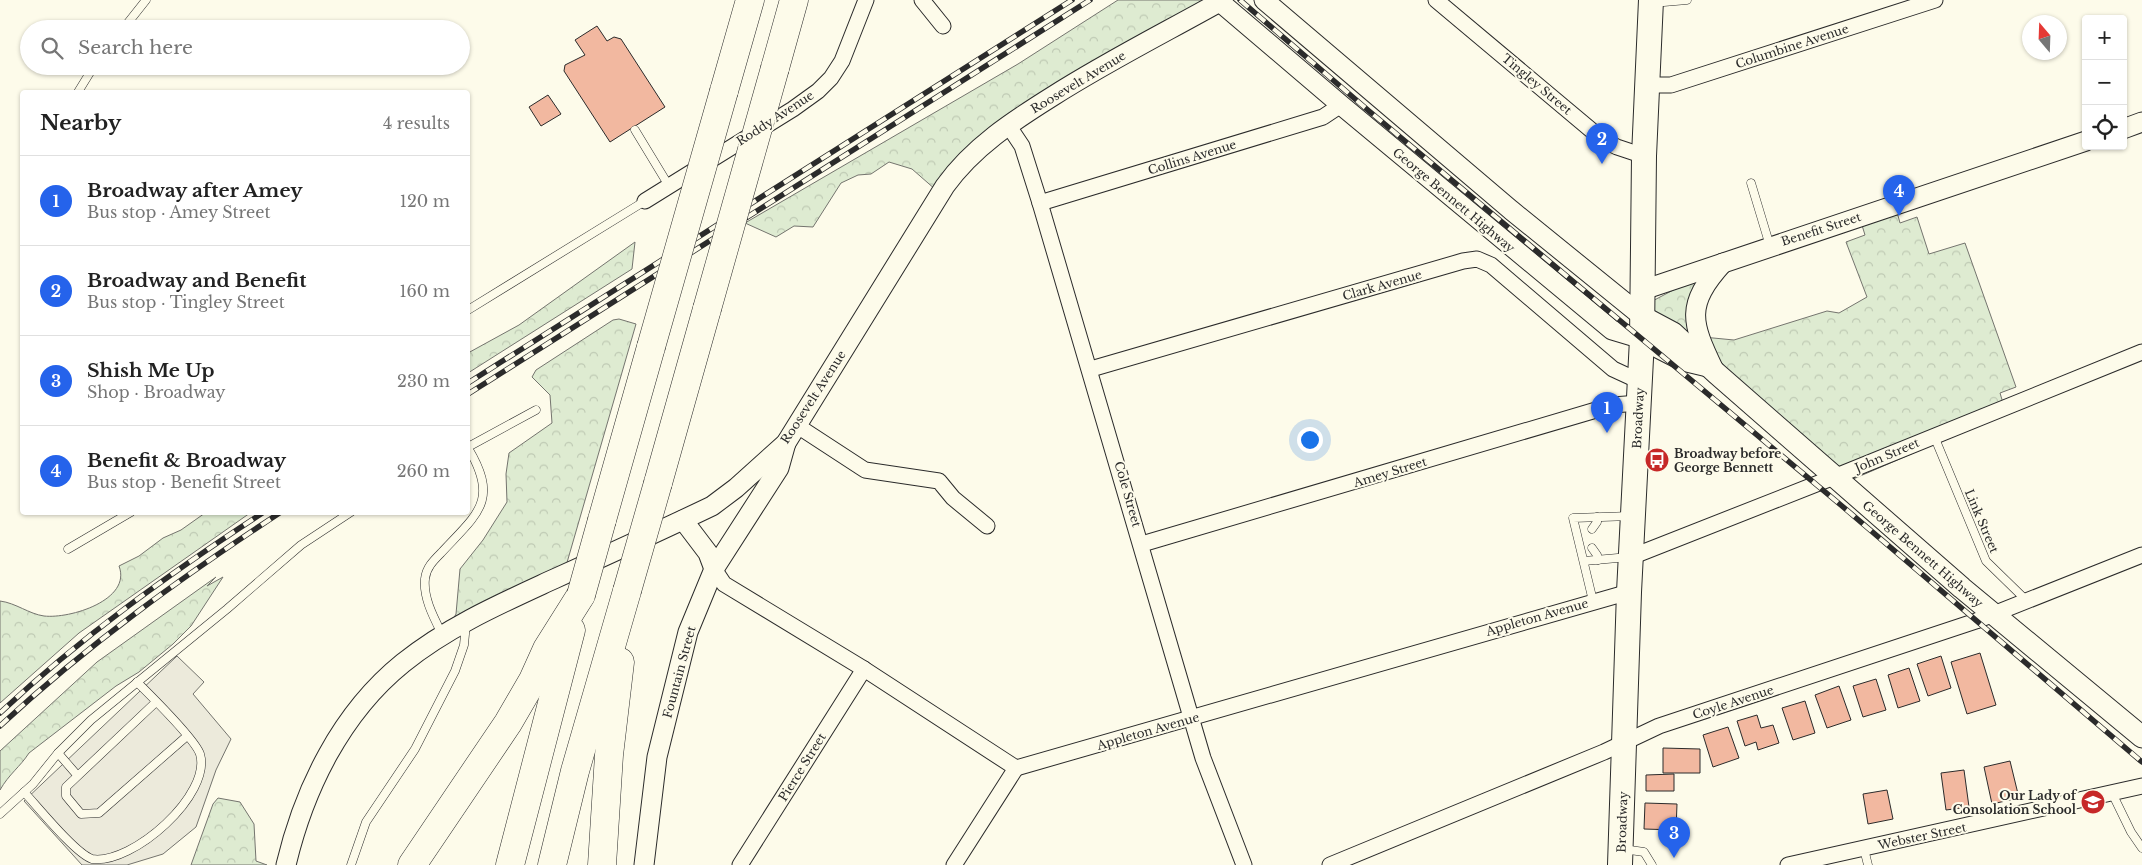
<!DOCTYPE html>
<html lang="en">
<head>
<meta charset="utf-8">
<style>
	body { margin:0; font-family:"Libre Baskerville",serif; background:#f6f6f6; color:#222 }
	.controls { position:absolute; right:15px; top:15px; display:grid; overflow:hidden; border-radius:5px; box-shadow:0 1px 4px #0004 }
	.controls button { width:45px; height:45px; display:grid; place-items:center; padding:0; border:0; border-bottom:1px solid #e0e0e0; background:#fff; color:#222; font:25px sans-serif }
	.compass { position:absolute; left:2022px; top:15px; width:45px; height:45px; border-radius:50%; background:#fff; box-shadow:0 1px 4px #0004; rotate:341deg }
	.you { position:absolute; left:1309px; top:439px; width:18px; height:18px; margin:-12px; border:4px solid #fff; border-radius:50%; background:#1a73e8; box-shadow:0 0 0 8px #1a73e833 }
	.badge { display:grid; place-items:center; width:32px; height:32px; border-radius:50%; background:#2563eb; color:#fff; font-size:16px; font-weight:700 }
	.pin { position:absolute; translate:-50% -41px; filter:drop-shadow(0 1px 2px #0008) }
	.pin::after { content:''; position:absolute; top:26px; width:18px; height:15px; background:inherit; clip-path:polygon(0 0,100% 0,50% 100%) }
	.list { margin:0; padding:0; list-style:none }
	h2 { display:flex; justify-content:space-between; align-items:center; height:65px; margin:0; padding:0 20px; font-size:21px }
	h2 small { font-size:16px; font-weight:400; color:#767676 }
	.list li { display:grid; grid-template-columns:32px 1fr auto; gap:15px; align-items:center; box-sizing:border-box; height:90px; padding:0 20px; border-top:1px solid #e0e0e0 }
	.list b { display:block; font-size:19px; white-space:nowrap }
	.list p { margin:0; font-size:16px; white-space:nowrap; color:#767676 }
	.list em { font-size:16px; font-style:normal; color:#767676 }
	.icon { flex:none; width:28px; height:28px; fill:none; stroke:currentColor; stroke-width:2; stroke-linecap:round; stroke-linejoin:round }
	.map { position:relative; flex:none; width:2142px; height:865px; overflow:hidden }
	.search { position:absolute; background:#fff; box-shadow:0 1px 4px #0004; left:20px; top:20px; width:450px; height:55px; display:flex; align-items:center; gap:12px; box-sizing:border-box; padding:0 18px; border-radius:28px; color:#767676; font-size:19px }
	.panel { position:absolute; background:#fff; box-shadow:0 1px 4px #0004; left:20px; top:90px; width:450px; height:425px; border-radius:5px }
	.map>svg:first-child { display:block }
	.forest { fill:url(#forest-crowns); stroke:#74746e }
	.parking { fill:#eceadb; stroke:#74746e }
	.building { fill:#f2b8a0; stroke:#2b2b2b }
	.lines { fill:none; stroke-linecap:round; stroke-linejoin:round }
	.service-casing { stroke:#2b2b2b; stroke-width:9 }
	.minor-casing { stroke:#2b2b2b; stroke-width:17 }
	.tertiary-casing { stroke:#2b2b2b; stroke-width:21 }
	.secondary-casing { stroke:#2b2b2b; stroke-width:23 }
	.primary-casing { stroke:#2b2b2b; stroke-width:26 }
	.motorway-casing { stroke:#2b2b2b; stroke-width:29 }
	.service { stroke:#fdfbea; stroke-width:8 }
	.minor { stroke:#fdfbea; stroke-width:15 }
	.tertiary { stroke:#fdfbea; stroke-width:19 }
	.secondary { stroke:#fdfbea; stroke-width:21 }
	.primary { stroke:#fdfbea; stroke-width:24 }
	.motorway { stroke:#fdfbea; stroke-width:28 }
	.rail-casing { stroke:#2b2b2b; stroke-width:5.5 }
	.rail { stroke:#fdfbea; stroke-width:4; stroke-dasharray:11; stroke-linecap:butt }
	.motorway-bridge-casing { stroke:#2b2b2b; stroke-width:29; stroke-linecap:butt }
	.motorway-bridge { stroke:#fdfbea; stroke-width:28 }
	.labels { text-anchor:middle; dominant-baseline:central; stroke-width:4; stroke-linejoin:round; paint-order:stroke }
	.street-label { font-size:12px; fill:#2b2b2b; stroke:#fdfbea }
	.poi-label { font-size:12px; font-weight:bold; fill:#2b2b2b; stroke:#fdfbea; text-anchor:start }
</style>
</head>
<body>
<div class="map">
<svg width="2142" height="865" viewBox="0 0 2142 865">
	<defs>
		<pattern id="forest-crowns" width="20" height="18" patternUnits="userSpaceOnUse" patternTransform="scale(1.25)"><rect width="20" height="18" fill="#deebd1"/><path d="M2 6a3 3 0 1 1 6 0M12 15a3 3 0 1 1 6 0" fill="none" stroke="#bfcab4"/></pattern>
	</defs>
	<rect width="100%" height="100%" fill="#fdfbea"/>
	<g class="forest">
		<polygon points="1118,0 1209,0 1016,129 969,167 944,197 912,169 889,162 871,174 858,175 841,183 813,227 794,226 776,237 745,223 1018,64"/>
		<polygon points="1897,212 1900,223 1917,217 1929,254 1965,243 2016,387 2000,393 2006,413 1844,483 1645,305 1711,270 1705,291 1703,337 1734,340 1827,311 1839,313 1867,297 1846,242 1865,235 1861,222"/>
		<polygon points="635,242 632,269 468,373 468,353 519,325"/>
		<polygon points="619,319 636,324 566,566 438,646 456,614 460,569 483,540 507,502 506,474 509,453 552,423 550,395 532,377 536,370 613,320"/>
		<path d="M205,513h45l-171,120 -79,70v-102c16,2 29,13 44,15 26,3 88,-16 75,-50l20,-10 24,-18 18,-8z"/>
		<path d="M216,577l-9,9 16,-9 -32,49 -18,18 -34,28 -23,14 -87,67c-9,14 -20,21 -29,37v-39l97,-89z"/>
		<polygon points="218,798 240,802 254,824 256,861 267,865 191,865 213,804"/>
	</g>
	<polygon class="parking" points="177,656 204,682 193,694 231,739 216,770 196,827 163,854 127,865 82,865 24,801"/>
	<g class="building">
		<polygon points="597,26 607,41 614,37 621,39 665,107 610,142 564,71 565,65 585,55 575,40"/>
		<polygon points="548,95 561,114 541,126 529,107"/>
		<polygon points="1980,653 1996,705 1967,714 1951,662"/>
		<polygon points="1941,656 1951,688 1928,696 1917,664"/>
		<polygon points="1909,668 1920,701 1898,708 1888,675"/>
		<polygon points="1876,679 1886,710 1863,717 1853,686"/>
		<polygon points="1839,686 1851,720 1827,728 1815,695"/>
		<polygon points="1805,701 1815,733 1793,740 1782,708"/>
		<polygon points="1757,715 1761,728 1773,725 1779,743 1758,750 1756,742 1745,746 1737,721"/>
		<polygon points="1728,727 1739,758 1713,767 1703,735"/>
		<polygon points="1663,748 1700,749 1700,773 1663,773"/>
		<polygon points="2010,761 2019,798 1992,804 1984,767"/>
		<polygon points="1964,770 1969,807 1946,810 1941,773"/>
		<polygon points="1674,774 1674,791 1646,791 1646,775"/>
		<polygon points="1887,790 1893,819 1868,824 1863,794"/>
		<polygon points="1645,803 1677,804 1676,830 1644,829"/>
	</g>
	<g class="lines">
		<defs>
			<g id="service">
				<polyline points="1652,3 1687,0"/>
				<polyline points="123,29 146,0"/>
				<polyline points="78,92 94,66"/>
				<polyline points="635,130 669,186"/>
				<polyline points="1751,183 1770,246"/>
				<polyline points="468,310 645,201"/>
				<polyline points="1934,436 1986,561 2027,601"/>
				<polyline points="468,447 536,410"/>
				<polyline points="1592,529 1597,522 1597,517"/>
				<polyline points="1592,548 1597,555 1598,560"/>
				<polyline points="68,549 131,512"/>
				<polyline points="1584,561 1629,557"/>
				<polyline points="1593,601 1573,518 1631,516"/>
				<path d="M442,634c-8,-16 -19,-36 -17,-55 1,-11 8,-18 16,-26 36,-39 59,-52 27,-105"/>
				<polyline points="156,702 66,787 66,796 81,814 99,813 187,736"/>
				<polyline points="58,753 77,775"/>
				<path d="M24,792c14,15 51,61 68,67 41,6 120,-65 108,-105 -5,-15 -50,-59 -63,-72"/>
				<polyline points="2112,793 2131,832 2142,848"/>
				<polyline points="0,814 33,784 58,753 91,720 227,609 301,545 351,512"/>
				<polyline points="1623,849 1644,852 1652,865"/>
				<polyline points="1864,849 1868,865"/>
				<polyline points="351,865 366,822 415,749 455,671 464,645 466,623"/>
			</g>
			<g id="minor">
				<polyline points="922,0 943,26"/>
				<polyline points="1436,0 1603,140 1617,147 1644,156"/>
				<polyline points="1648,85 1671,85 1935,0"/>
				<polyline points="1008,125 1022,146 1040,203 1203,758 1244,865"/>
				<polyline points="645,201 793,109 818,91 831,78 842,61 866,0"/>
				<polyline points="1040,203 1323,117 1341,105"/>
				<polyline points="1091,369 1463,261 1477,259 1491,265 1613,369 1639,381"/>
				<polyline points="796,425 865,470 939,481 953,498 987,526"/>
				<polyline points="1142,544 1613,405 1639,403"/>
				<polyline points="1631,557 1834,477 2142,352"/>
				<polyline points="714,569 724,584 864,669 1016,768 1629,592"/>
				<polyline points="740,865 864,669"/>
				<polyline points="954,865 1016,768"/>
				<polyline points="1330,865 1604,752 1659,726 1976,621 2142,555"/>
				<polyline points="1788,865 2142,786"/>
			</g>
			<g id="tertiary">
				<polyline points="1264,0 1511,210 1643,317"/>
				<polyline points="1220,2 1341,105 1612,330 1642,339"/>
				<polyline points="2123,129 2142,122"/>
				<polyline points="1643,290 2086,141"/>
				<path d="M1714,370c-23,-48 -29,-65 9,-107"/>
				<polyline points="683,520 708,553 714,569"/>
				<path d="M286,865c18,-76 55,-152 117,-202 46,-37 99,-60 151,-84 53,-24 106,-48 158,-73l24,-18 50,-45 159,-257c28,-39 68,-65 108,-90 55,-35 113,-64 170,-96"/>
				<polyline points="644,865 657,757 688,632 714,569 779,468 786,443"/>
			</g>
			<g id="secondary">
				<polyline points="1643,317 1673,333 1716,373 1962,588 2142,737"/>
				<polyline points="1642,339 1683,360 1708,366"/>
			</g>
			<polyline id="primary" points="1620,865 1629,592 1642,339 1644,156 1651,0"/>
			<g id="motorway">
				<polyline points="775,68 794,0"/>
				<polyline points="724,91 750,0"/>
				<polyline points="658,483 707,309"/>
				<polyline points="602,520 651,347"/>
				<polyline points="412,865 508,723 533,680 547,649 581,595"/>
				<polyline points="510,865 571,630"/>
				<polyline points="552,865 575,771 627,591"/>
				<polyline points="602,865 609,755 620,662"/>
			</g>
		</defs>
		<use href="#service" class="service-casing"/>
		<use href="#minor" class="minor-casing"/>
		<use href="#tertiary" class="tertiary-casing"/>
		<use href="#secondary" class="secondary-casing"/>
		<use href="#primary" class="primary-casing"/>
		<use href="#motorway" class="motorway-casing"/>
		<use href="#service" class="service"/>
		<use href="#minor" class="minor"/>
		<use href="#tertiary" class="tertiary"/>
		<use href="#secondary" class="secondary"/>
		<use href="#primary" class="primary"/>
		<use href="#motorway" class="motorway"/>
		<defs>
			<g id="rail">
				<polyline points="1240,0 1369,111 1842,506 2142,762"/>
				<polyline points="468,383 1072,0"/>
				<polyline points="468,394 1090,0"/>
				<path d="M0,713c81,-76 170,-140 264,-201"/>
				<path d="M0,726c87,-81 182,-149 281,-214"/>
			</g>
		</defs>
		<use href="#rail" class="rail-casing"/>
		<use href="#rail" class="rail"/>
		<defs>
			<g id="motorway-bridge">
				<polyline points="707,309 775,68"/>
				<polyline points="651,347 724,91"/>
				<polyline points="627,591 658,483"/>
				<polyline points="581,595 602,520"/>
			</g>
		</defs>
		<use href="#motorway-bridge" class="motorway-bridge-casing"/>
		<use href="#motorway-bridge" class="motorway-bridge"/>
	</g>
	<defs>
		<symbol id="bus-disc" viewBox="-11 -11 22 22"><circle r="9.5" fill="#c62828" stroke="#fdfbea"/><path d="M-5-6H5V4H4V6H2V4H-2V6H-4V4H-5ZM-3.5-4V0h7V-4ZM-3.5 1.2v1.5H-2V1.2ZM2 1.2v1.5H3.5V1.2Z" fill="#fff"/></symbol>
		<symbol id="school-disc" viewBox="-11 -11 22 22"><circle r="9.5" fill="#c62828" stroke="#fdfbea"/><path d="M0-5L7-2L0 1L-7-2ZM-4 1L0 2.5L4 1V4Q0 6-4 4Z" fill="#fff"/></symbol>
	</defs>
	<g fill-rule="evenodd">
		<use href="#bus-disc" x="1643" y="446" width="28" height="28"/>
		<use href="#school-disc" x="2079" y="788" width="28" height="28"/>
	</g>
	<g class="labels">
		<g class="street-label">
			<text transform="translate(1792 46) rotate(-18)">Columbine Avenue</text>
			<text transform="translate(1078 82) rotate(-31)">Roosevelt Avenue</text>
			<text transform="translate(1537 84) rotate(40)">Tingley Street</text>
			<text transform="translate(775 118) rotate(-33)">Roddy Avenue</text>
			<text transform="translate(1192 157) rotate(-17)">Collins Avenue</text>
			<text transform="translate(1454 200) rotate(40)">George Bennett Highway</text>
			<text transform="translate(1821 229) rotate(-18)">Benefit Street</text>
			<text transform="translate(1382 285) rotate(-16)">Clark Avenue</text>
			<text transform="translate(813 397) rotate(-57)">Roosevelt Avenue</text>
			<text transform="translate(1638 418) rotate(-87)">Broadway</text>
			<text transform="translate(1887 455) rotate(-23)">John Street</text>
			<text transform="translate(1390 472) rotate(-17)">Amey Street</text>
			<text transform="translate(1128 494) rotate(74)">Cole Street</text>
			<text transform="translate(1982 521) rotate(67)">Link Street</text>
			<text transform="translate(1923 554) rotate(41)">George Bennett Highway</text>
			<text transform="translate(1537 617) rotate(-16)">Appleton Avenue</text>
			<text transform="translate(679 672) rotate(-75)">Fountain Street</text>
			<text transform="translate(1733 702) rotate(-18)">Coyle Avenue</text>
			<text transform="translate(1148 731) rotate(-16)">Appleton Avenue</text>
			<text transform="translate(802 767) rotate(-58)">Pierce Street</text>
			<text transform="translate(1622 822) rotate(-88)">Broadway</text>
			<text transform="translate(1922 836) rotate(-12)">Webster Street</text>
		</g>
		<g class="poi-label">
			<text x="1674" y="453">Broadway before<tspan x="1674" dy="14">George Bennett</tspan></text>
			<text x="2076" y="795" text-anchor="end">Our Lady of<tspan x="2076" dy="14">Consolation School</tspan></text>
		</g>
	</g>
</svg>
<div class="controls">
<button>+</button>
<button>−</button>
<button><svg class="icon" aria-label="locate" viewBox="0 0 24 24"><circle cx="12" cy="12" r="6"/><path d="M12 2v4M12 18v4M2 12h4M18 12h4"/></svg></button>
</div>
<svg class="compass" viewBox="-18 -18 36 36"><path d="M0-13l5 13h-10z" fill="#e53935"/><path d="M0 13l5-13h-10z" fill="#767676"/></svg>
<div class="you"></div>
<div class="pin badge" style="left:1607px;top:433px">1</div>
<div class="pin badge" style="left:1602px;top:164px">2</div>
<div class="pin badge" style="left:1674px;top:858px">3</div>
<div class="pin badge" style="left:1899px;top:216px">4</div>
<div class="search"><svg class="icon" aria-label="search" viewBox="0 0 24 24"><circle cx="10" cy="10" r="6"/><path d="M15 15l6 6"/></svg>Search here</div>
<section class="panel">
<h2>Nearby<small>4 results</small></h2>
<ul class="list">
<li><span class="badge">1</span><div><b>Broadway after Amey</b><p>Bus stop · Amey Street</p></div><em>120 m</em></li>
<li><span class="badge">2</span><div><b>Broadway and Benefit</b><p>Bus stop · Tingley Street</p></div><em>160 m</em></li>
<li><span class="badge">3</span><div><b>Shish Me Up</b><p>Shop · Broadway</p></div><em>230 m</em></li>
<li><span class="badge">4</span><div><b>Benefit &amp; Broadway</b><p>Bus stop · Benefit Street</p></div><em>260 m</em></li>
</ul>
</section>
</div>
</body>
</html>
